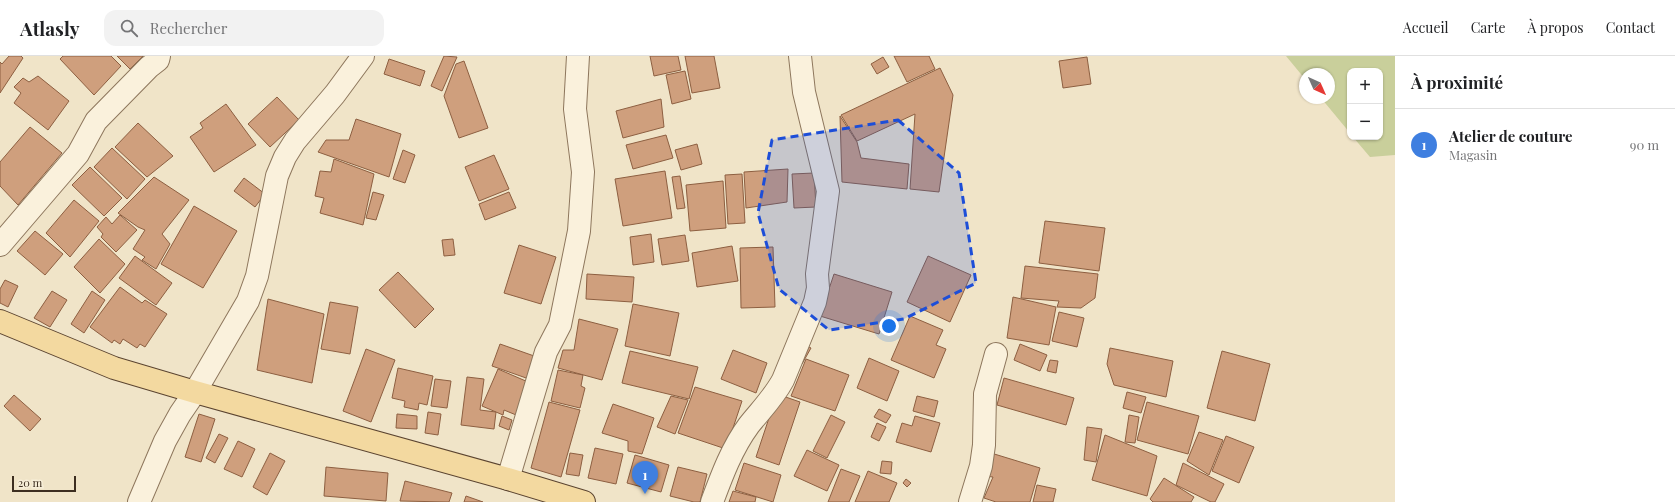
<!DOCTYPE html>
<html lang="fr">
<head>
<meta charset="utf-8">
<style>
	body { margin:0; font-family:"Playfair Display",serif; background:#f2f2f2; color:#202124 }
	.controls { position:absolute; right:12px; top:12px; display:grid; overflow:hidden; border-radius:8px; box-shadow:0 1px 3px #0004 }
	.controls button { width:36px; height:36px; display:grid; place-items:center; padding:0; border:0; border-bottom:1px solid #e0e0e0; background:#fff; color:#202124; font:20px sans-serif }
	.compass { position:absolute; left:1299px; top:12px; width:36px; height:36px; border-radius:50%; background:#fff; box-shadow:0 1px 3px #0004; rotate:135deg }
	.scale { position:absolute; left:12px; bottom:10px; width:64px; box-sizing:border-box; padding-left:4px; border:2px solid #3d2e20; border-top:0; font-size:11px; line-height:14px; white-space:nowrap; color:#3d2e20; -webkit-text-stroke:3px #f7eed8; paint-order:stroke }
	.you { position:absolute; left:889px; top:270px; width:14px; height:14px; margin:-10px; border:3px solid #fff; border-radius:50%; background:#1a73e8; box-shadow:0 0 0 6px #1a73e833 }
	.badge { display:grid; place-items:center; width:26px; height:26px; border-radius:50%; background:#9e2a2b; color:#fff; font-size:13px; font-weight:700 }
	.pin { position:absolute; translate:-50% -33px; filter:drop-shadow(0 1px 2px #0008) }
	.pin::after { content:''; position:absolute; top:21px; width:14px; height:12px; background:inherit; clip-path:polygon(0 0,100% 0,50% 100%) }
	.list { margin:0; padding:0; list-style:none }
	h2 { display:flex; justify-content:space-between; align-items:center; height:52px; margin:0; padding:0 16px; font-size:17px }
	h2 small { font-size:13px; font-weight:400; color:#757577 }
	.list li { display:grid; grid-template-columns:26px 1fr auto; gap:12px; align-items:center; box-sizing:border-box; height:72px; padding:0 16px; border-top:1px solid #e0e0e0 }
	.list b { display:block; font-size:15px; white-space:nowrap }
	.list p { margin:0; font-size:13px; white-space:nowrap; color:#757577 }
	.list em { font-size:13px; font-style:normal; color:#757577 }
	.icon { flex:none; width:22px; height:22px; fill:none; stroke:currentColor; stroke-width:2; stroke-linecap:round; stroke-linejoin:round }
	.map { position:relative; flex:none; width:1395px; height:446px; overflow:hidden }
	header { display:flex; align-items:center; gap:24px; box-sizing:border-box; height:56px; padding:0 20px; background:#fff; border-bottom:1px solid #e0e0e0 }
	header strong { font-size:19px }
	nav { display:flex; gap:22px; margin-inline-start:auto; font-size:14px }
	.search { width:280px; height:36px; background:#f2f2f2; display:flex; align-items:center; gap:10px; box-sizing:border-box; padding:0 14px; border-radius:12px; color:#757577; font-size:15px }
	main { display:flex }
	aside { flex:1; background:#fff }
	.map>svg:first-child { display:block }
	.green { fill:#c9cf9b }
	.building { fill:#cf9f7d; stroke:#8d5f41 }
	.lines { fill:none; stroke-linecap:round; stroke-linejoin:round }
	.minor-casing { stroke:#8d765c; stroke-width:24 }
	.major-casing { stroke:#5b4430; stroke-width:24 }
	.minor { stroke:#faf1dc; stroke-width:22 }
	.major { stroke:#f3d9a0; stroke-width:22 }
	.marked { fill:#1d4ed8; fill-opacity:0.2; stroke:#1d4ed8; stroke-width:3; stroke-dasharray:8 5; stroke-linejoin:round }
</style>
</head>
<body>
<header>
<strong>Atlasly</strong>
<div class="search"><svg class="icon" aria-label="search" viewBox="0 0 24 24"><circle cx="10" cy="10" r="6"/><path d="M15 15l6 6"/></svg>Rechercher</div>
<nav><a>Accueil</a><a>Carte</a><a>À propos</a><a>Contact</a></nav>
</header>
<main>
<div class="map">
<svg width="1395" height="446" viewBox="0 0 1395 446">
	<rect width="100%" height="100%" fill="#f0e4c8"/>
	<polygon class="green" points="1286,0 1395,0 1395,99 1370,101 1353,81 1380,81 1380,15 1350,15 1350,77 1321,42 1329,42 1329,18 1305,18 1305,23"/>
	<g class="building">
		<polygon points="9,0 21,0 23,2 0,37 0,6 2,8"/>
		<polygon points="63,0 111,0 121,10 94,39 60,3"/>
		<polygon points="117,0 143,0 130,13"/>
		<polygon points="444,0 457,1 442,35 431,30"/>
		<polygon points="650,0 678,0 681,14 654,20"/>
		<polygon points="685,0 714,0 720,32 692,37"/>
		<polygon points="894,0 929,0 935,13 907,26"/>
		<polygon points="883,1 889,11 877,18 871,8"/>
		<polygon points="1087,1 1091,28 1063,32 1059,5"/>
		<polygon points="389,3 425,15 420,30 384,18"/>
		<polygon points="464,5 488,72 459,82 444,40 456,8"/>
		<polygon points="940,12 953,39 939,136 910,133 915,58 857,85 841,59"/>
		<polygon points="685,15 691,43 672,48 666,19"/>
		<polygon points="38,20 69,45 48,74 14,47 21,37 14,31 23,22 29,26"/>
		<polygon points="277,41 299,64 270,91 248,68"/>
		<polygon points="661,43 664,71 623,82 616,55"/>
		<polygon points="226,48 256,89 214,116 190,81 203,72 200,67"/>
		<polygon points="840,60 857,86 861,102 909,108 907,133 842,126"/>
		<polygon points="356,63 401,78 389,121 318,96 326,84 349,84"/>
		<polygon points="138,67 173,100 147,121 115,91"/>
		<polygon points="30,71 62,97 18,149 0,130 0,106"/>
		<polygon points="666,79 673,102 633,113 626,89"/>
		<polygon points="697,88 702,108 681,114 675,94"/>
		<polygon points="112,92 145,123 127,143 94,111"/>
		<polygon points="403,94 415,99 405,127 393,123"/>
		<polygon points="494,99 509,133 479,145 465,111"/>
		<polygon points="334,103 374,118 363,169 320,157 324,142 315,140 320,115 331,116"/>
		<polygon points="90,111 122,142 104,160 72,129"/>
		<polygon points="788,113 787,146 746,152 744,116"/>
		<polygon points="665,115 672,162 623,170 615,123"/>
		<polygon points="814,117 816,151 794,152 792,118"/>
		<polygon points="742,118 745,167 728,168 725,119"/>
		<polygon points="680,120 685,152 677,153 672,121"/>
		<polygon points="154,121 189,144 162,178 170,188 156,213 142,204 145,201 133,193 145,174 138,171 118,157"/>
		<polygon points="244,122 265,138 255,151 234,135"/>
		<polygon points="723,125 726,172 690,175 686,129"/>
		<polygon points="373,136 384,139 376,164 366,162"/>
		<polygon points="509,136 516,152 485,164 479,148"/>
		<polygon points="74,144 99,165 70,201 46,177"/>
		<polygon points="194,150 237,175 203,232 161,208"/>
		<polygon points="120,159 137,174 116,196 101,181 103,178 97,171 106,161 112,168"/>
		<polygon points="1045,165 1105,172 1099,215 1039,207"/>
		<polygon points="35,175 63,198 45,219 17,195"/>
		<polygon points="651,178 654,206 633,209 630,181"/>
		<polygon points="685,179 689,205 662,209 658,183"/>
		<polygon points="99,183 125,208 100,237 74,211"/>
		<polygon points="453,183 455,199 444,200 442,184"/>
		<polygon points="519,189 556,201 541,248 504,237"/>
		<polygon points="732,190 738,225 697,231 692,197"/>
		<polygon points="773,191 775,251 741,252 740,192"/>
		<polygon points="135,200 172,227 156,249 119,222"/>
		<polygon points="928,200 971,219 950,266 907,246"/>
		<polygon points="1025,210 1098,218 1095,242 1081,252 1057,251 1059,245 1021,242"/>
		<polygon points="398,216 434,253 415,272 379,234"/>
		<polygon points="587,218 634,221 632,246 586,243"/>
		<polygon points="834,218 892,236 879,278 820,260"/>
		<polygon points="5,224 18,230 8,251 0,247 0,233"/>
		<polygon points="120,231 142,247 145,244 167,258 145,291 140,288 137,292 123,283 120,288 114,284 112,287 90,271"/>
		<polygon points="52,235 67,244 50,271 34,262"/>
		<polygon points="92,235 105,244 84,277 71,268"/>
		<polygon points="1013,241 1056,251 1049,289 1007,282"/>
		<polygon points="268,243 324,258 312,327 257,314"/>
		<polygon points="330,246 358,251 350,298 321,293"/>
		<polygon points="633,248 679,257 670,300 625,290"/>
		<polygon points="1059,256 1084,262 1077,291 1052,285"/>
		<polygon points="910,260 943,274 936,289 946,293 934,322 891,304"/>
		<polygon points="579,263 618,273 602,324 558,312 563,294 574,294"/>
		<polygon points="500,288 537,301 529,323 492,310"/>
		<polygon points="803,288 811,292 802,308 794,303"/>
		<polygon points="1020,288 1047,299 1040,315 1014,304"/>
		<polygon points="1110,292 1173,305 1166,341 1114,329 1107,308"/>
		<polygon points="366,293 395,304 371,366 343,355"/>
		<polygon points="733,294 767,307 756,337 721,323"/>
		<polygon points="630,295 698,311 689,343 622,327"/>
		<polygon points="1222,295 1270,308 1255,365 1207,352"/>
		<polygon points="869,302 899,315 887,345 857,332"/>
		<polygon points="806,303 849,319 835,355 791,340"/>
		<polygon points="1050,304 1058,305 1056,317 1047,315"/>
		<polygon points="398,312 433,320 427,349 419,347 418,354 404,351 405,345 392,342"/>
		<polygon points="498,313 535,329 521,361 504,354 503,359 482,350"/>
		<polygon points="558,314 583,319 581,330 585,332 580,352 551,345"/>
		<polygon points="467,321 484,323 480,354 496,356 494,373 461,369"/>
		<polygon points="1004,322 1074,342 1066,369 997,349"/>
		<polygon points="435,323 451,325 447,352 431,350"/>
		<polygon points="695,331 742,345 726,393 678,377"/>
		<polygon points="1127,336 1146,341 1141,357 1123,352"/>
		<polygon points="777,338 800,346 779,409 756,401"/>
		<polygon points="14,339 41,363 30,375 4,350"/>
		<polygon points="671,340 688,344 675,378 657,371"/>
		<polygon points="917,340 938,345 934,361 913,355"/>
		<polygon points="549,346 580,354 561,421 531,412"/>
		<polygon points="1147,346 1199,360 1188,398 1137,384"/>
		<polygon points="613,348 654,362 642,398 628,395 628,385 602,377"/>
		<polygon points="879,353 891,359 886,367 874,361"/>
		<polygon points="428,356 441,358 438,379 425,377"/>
		<polygon points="199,358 215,363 201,406 185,401"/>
		<polygon points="397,358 417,360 417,373 396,372"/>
		<polygon points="831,359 845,366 827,402 813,395"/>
		<polygon points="1129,359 1139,361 1135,387 1125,386"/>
		<polygon points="502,360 512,364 509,374 499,370"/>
		<polygon points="915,360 940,367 931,396 896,386 902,367 912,370"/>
		<polygon points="877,367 886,371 879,385 871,381"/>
		<polygon points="1087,371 1102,373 1096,406 1084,404"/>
		<polygon points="1199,376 1223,384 1209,419 1187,405"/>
		<polygon points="219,378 228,382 215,407 206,402"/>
		<polygon points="1105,379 1157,400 1147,440 1092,424"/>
		<polygon points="1226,380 1254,391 1239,427 1212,415"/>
		<polygon points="238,385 255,393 242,421 224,413"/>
		<polygon points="595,392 623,398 616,428 588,422"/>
		<polygon points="807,394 839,409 827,435 794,420"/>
		<polygon points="270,397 285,405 267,439 253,431"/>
		<polygon points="570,397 583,399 579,420 566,418"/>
		<polygon points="991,397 1040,412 1030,446 996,446 984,442 993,421 984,420"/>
		<polygon points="635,399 669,409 661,436 627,427"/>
		<polygon points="882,405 892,406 891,418 880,417"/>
		<polygon points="744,407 781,419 773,446 735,434"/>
		<polygon points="1183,407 1224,428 1215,446 1211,446 1176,429"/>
		<polygon points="326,411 388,417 386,445 324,440"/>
		<polygon points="678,411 707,418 700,446 694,446 670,440"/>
		<polygon points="841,413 860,420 849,446 828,446"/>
		<polygon points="868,415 897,427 889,446 855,446"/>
		<polygon points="1164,422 1194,441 1191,446 1153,446 1150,443"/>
		<polygon points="906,423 911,427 907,431 903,427"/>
		<polygon points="405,425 452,437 449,446 400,445"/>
		<polygon points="1037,429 1056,433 1053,446 1033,446"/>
		<polygon points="733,435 756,441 755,446 729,446"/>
		<polygon points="466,440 483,446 464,446"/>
	</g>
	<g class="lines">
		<defs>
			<g id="minor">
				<polyline points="0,189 78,98 96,65 149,11 158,4 159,0"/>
				<polyline points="508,423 546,296 560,269 579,175 583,116 575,53 578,0"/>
				<polyline points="139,446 165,385 180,358 195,336 248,245 257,220 277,120 285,101 295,85 335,38 363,0"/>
				<path d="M712,446c10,-27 20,-54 37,-77 12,-15 25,-28 34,-45l32,-78 3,-14 -1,-14 11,-83 -24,-99 -4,-36"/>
				<polyline points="970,446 981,410 984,389 985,338 996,298"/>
			</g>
			<polyline id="major" points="0,265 114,312 195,336 508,423 584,446"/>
		</defs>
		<use href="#minor" class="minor-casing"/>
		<use href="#major" class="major-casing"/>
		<use href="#minor" class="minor"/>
		<use href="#major" class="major"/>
	</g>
	<path class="marked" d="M898,64l61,53 17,110 -72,36 -75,11 -50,-41 -21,-76 14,-73z"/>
</svg>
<div class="controls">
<button>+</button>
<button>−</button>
</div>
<svg class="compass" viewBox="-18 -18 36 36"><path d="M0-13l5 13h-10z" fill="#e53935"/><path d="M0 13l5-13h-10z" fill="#757577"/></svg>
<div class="scale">20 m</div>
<div class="you"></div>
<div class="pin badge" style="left:645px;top:438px;background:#3f7fe0">1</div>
</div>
<aside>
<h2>À proximité<small></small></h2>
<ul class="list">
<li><span class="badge" style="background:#3f7fe0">1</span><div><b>Atelier de couture</b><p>Magasin</p></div><em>90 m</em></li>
</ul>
</aside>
</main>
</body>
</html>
